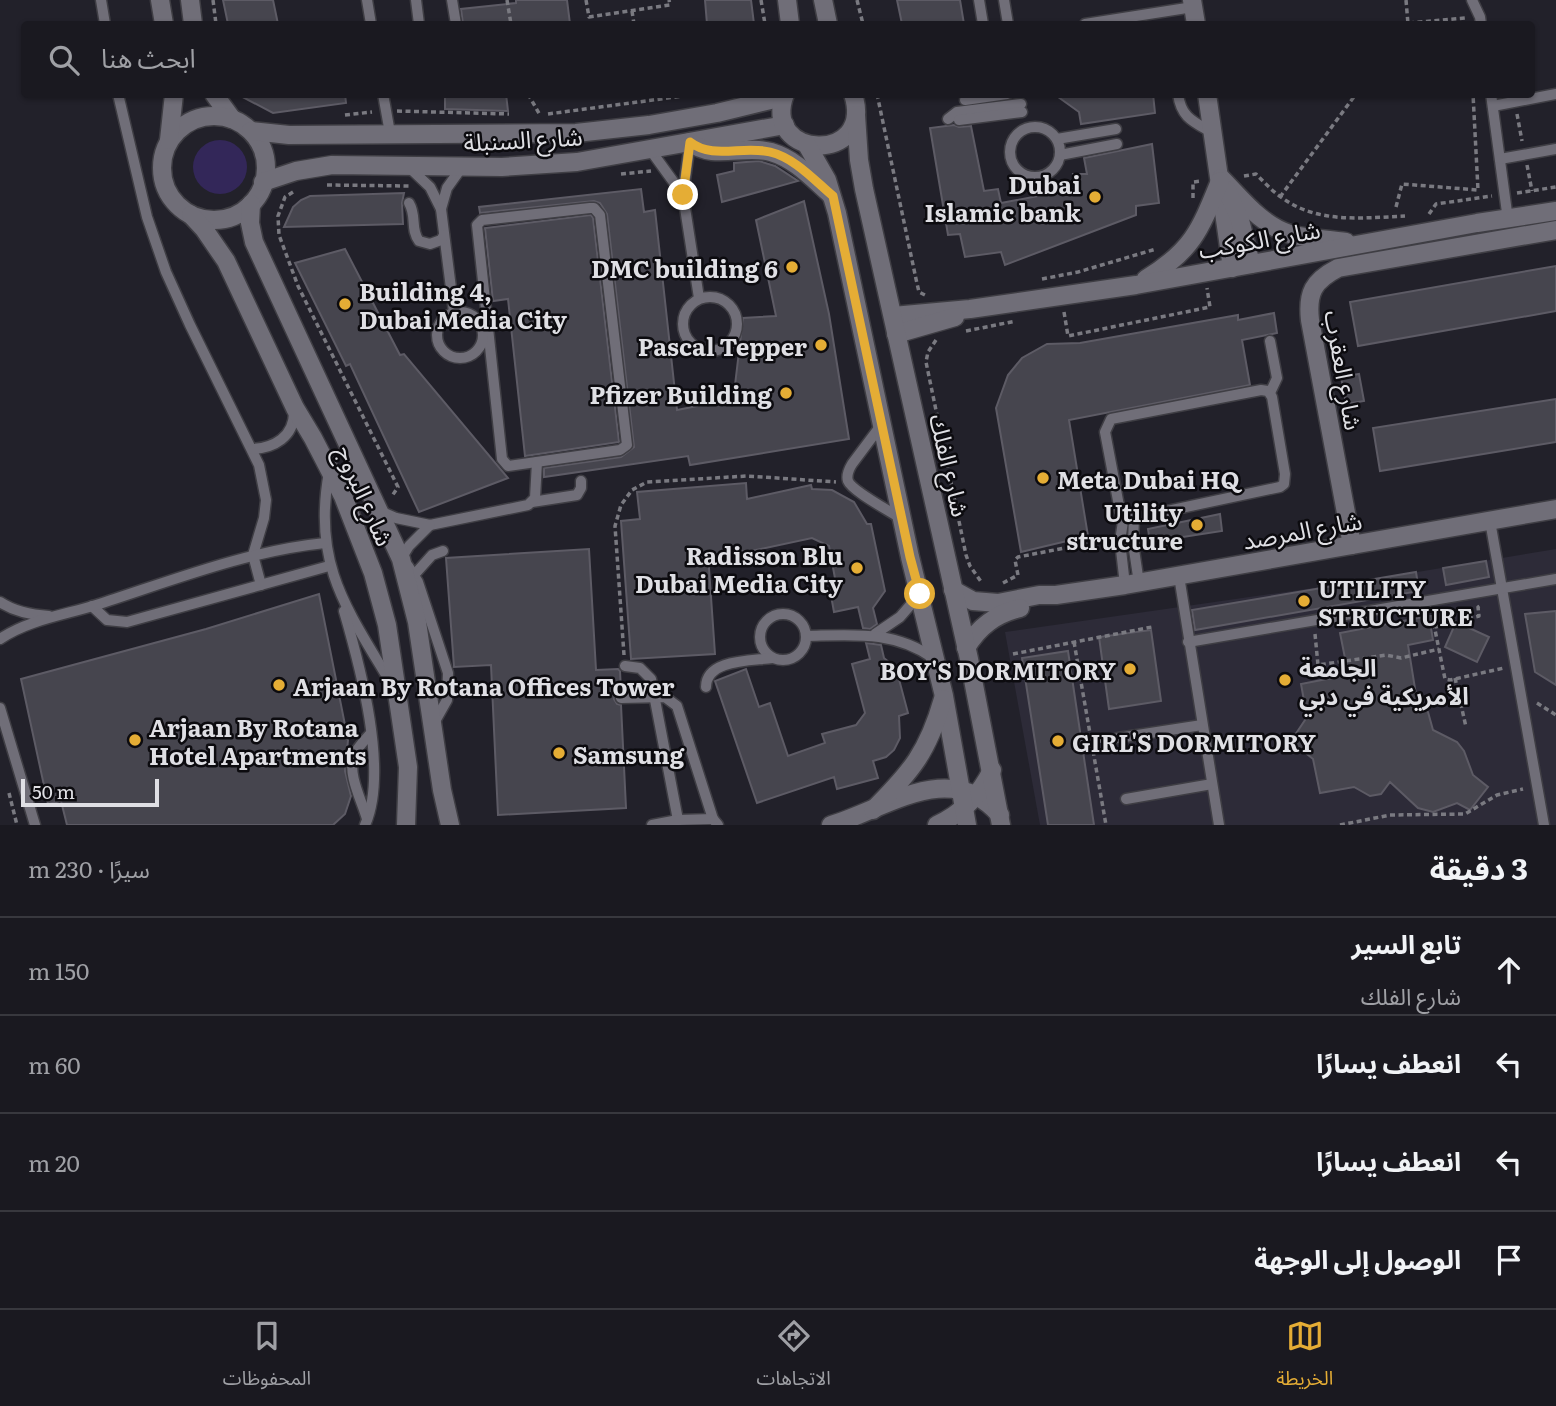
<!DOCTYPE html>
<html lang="ar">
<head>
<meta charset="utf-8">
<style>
	body { margin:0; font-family:Literata,"Noto Sans Arabic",serif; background:#232229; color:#f1f3f6; direction:rtl }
	.scale { position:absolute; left:21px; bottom:18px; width:138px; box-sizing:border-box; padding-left:7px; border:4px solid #dfdfe4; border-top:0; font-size:19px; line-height:24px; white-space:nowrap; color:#dfdfe4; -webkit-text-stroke:5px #0c0b0f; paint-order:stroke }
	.stop { position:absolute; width:21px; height:21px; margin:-16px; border:5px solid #e5ad35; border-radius:50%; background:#fff }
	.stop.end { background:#e5ad35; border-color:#fff; box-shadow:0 2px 7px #0008 }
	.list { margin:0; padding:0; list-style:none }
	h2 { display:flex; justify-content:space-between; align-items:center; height:91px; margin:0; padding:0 28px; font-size:30px }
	h2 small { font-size:23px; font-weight:400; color:#9fa0a5 }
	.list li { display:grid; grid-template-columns:46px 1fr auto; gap:21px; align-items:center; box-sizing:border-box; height:98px; padding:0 28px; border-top:2px solid #38383e }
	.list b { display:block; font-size:26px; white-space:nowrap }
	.list p { margin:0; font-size:23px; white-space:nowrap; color:#9fa0a5 }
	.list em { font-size:23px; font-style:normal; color:#9fa0a5 }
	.icon { flex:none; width:38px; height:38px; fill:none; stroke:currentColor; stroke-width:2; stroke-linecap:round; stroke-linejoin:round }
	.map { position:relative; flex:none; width:1556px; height:825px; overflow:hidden; direction:ltr }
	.search { position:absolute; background:#1a1920; box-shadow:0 2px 5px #0004; left:21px; right:21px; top:21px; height:77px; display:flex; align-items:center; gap:18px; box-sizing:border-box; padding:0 24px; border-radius:7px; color:#9fa0a5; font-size:26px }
	.sheet { height:483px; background:#1a1920 }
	nav { display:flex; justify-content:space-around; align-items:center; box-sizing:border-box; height:98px; border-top:2px solid #38383e; background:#1a1920; font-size:19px; color:#9fa0a5 }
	nav a { display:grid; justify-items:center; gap:4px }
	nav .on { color:#e5ad35 }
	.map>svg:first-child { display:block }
	.built { fill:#2d2b38 }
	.green { fill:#332759 }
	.building { fill:#46454e; stroke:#5d5b65; stroke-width:2 }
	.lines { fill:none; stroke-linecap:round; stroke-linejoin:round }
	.service-casing { stroke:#3f3e44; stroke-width:13 }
	.minor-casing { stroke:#3f3e44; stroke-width:21 }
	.tertiary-casing { stroke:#3f3e44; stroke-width:21 }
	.path { stroke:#7a7a81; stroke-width:3.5; stroke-dasharray:5 3.5; stroke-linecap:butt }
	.service { stroke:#706e78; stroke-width:10 }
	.minor { stroke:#706e78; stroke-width:18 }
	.tertiary { stroke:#706e78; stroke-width:18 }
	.route { stroke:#e5ad35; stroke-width:9 }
	.poi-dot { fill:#e5ad35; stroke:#0c0b0f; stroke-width:2.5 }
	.labels { text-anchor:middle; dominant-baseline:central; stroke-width:5; stroke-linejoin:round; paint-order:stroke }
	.street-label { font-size:24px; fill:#dfdfe4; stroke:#0c0b0f }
	.poi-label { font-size:24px; font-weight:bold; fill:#dfdfe4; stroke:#0c0b0f; text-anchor:start }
</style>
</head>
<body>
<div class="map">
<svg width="1556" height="825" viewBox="0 0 1556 825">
	<rect width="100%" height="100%" fill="#22212a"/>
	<polygon class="built" points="1556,549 1556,825 1040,825 1005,632 1369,580"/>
	<circle class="green" cx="220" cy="167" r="27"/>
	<g class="building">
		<polygon points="223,0 273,0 278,24 228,24"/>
		<polygon points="516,0 567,0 570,24 463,24 461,9 516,3"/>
		<polygon points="705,0 751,0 754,24 707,24"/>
		<polygon points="897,0 960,0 964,24 902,24"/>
		<polygon points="237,94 345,94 346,103 273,113"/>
		<polygon points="445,94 506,94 508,111 445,109"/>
		<polygon points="1054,94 1153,94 1155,113 1081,124 1079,112"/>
		<polygon points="954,125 959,127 971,126 984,191 998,189 1001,203 1075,189 1073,174 1087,174 1084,158 1152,144 1159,203 1136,206 1136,215 1005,265 1001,252 965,257 960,234 948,235 930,128"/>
		<polygon points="759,161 775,166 798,181 722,202 717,175 734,171 734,163"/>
		<polygon points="641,189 644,212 655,210 677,410 727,400 735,385 743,318 776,316 756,220 804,201 829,314 849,439 690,465 688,456 544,477 544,468 621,457 634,447 607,214 600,203 594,201 480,213 479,207"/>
		<polygon points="404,193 402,203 403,224 284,227 293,207 301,200 310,196"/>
		<polygon points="591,215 593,218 619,442 525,456 508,299 493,301 485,228"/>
		<polygon points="345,249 400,355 404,354 508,478 419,512 350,364 346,366 295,263"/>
		<polygon points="1556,266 1556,311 1358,346 1350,302"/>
		<polygon points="1274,313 1277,333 1242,340 1250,385 1069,420 1088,536 1021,552 996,408 1008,375 1022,358 1047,344 1080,343 1238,315 1238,320"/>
		<polygon points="1359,374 1364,401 1346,404 1341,377"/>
		<polygon points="1556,399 1556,442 1380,471 1373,428"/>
		<polygon points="746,483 747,499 811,485 812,489 832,490 854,502 867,524 871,524 885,591 873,608 877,624 870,629 863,628 858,607 834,612 830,590 837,589 829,546 812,538 756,550 708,554 715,654 631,659 621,521 640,519 637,492"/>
		<polygon points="1220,514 1222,531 1150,542 1148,529"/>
		<polygon points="589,549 596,670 618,669 620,671 621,691 615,694 614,699 617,704 621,705 626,808 498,815 491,665 454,667 446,558"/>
		<polygon points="1486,561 1489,577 1446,585 1443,568"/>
		<polygon points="1416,572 1419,591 1195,630 1192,610"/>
		<polygon points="319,594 348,740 345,771 351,796 345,814 333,825 67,825 61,801 48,804 21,679 206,629"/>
		<polygon points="1556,611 1556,685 1535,672 1525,614"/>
		<polygon points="1429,616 1433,640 1408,645 1417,701 1428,712 1433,730 1457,742 1464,751 1473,775 1488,787 1470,810 1457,803 1433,812 1418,808 1390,782 1381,794 1370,796 1354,787 1320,793 1313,759 1297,746 1295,735 1307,717 1301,684 1337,677 1346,663 1340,633"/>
		<polygon points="1456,622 1489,637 1477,662 1445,647"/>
		<polygon points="1151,630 1161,701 1109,709 1099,637"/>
		<polygon points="866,643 881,645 884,658 896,668 908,713 899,716 900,738 894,750 886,757 873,761 878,778 837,789 834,777 757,803 715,681 746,669 759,707 770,703 788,756 825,743 822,734 856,725 865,713 852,664 870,659"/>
		<polygon points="1068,651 1094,825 1048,825 1022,658"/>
	</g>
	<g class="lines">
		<defs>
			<g id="service">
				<polyline points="101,0 105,24"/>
				<polyline points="367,0 371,24"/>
				<polyline points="416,0 419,24"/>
				<polyline points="452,0 456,24"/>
				<polyline points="979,0 983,24"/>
				<polyline points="1004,0 1008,24"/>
				<polyline points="1472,0 1480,17 1481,24"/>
				<polyline points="1085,24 1193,7"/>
				<polyline points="118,94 147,217 166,272 190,325 259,465 266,500 264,518 253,555 261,585"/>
				<polyline points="383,94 390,133"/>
				<path d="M1178,94c3,24 16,28 35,39"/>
				<polyline points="1491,94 1508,220"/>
				<polyline points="965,100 1007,94"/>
				<polyline points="1493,106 1556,94"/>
				<polyline points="948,119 957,112 1021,104"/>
				<polyline points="959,120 1022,112"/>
				<circle cx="1035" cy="152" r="25"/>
				<polyline points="1057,139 1116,129"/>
				<polyline points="690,142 683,195 699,298"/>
				<polyline points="649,148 683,195"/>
				<polyline points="1060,155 1117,144"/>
				<polyline points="1500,159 1556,149"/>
				<polyline points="410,168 430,187 441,209 454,312"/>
				<path d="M409,203c8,13 1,26 10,38l11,3 11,-4 3,-5"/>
				<polygon points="590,208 594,208 600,215 627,445 620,450 508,466 502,459 477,225 482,220"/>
				<polyline points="441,209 447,188 462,167"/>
				<circle cx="710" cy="324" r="27"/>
				<circle cx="460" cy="335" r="23"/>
				<polyline points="1270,341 1277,378 1270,393"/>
				<polygon points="1261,390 1268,391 1272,397 1285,474 1284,484 1280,487 1134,518 1128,517 1120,511 1105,432 1111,419"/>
				<path d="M882,424l-30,40c-3,5 -6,11 -4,17 4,10 42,30 52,37"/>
				<path d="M252,449c22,-1 42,-12 42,-37"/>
				<path d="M329,472c-17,93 18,137 63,213"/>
				<polyline points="532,502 577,495 581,488 581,481"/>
				<polyline points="380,511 396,518 430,525 528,505 535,498 537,462"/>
				<polyline points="1124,515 1120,541 1125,585"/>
				<polyline points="1134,518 1133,543 1139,583"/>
				<polyline points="1490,521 1544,825"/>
				<polyline points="430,525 409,546 401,559 408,566 418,582 448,673 447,700 434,723"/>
				<polyline points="415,574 432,555 443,551"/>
				<polyline points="1179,576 1219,825"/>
				<path d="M0,602c15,10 31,13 49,14"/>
				<polyline points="92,606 107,620 127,622 329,566"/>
				<path d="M344,611c16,55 45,161 21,214"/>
				<circle cx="783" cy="637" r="23"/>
				<polyline points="875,634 900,617 920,594"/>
				<path d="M806,636c46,-1 88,-6 127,22"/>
				<path d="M0,639c28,-19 64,-24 96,-34 75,-24 150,-54 229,-62"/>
				<polyline points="1188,642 1556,579"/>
				<polyline points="625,666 640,668 651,679 678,820"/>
				<path d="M706,687c0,-28 46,-26 66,-29"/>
				<polyline points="621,698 665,697 677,706 713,819 718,825"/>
				<polyline points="0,708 35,825"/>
				<polyline points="1118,738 1202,725"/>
				<polyline points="1126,799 1212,784"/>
				<path d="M367,819c-5,-18 -20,-45 -13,-63 3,-9 11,-16 17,-23"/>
				<polyline points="652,825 678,820 713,819"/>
			</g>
			<g id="minor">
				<polyline points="160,0 164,24"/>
				<polyline points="190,0 193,24"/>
				<polyline points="1192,0 1196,24"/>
				<polyline points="214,94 232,119"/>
				<polyline points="1207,94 1232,268"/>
				<circle cx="214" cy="168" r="52"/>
				<polyline points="251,131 289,135 576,133 649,125 717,113 783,97"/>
				<polyline points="169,140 174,94"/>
				<path d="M1221,178c20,20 40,47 69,56 18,5 38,5 56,8"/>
				<polyline points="263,182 296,171 332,165 502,167 577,162 785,125"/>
				<polyline points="1227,190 1240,220 1251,264"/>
				<polyline points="251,204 250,223 254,242 401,559 417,622 442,790 450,825"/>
				<polyline points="191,215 204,229 226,261 295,408 313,438 343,496 373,573 387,625 408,767 406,825"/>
				<path d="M1146,279c47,-29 54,-49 74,-98"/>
				<polyline points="893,316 970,309 1136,285 1477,223 1556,211"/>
				<polyline points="896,334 955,317"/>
				<path d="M1352,545l-42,-225c-3,-27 3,-39 28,-52l218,-38"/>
				<polyline points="953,590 973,601 998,603 1039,595 1056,595 1125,585 1556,509"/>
				<path d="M966,648c13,-22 30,-34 54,-40"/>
				<path d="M831,825c57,-17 119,-67 169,-10"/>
				<path d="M937,825c26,-12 43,-30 55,-55"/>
			</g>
			<g id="tertiary">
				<polyline points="787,0 790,24"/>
				<polyline points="823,0 828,24"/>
				<path d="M785,94c-25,66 91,71 68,0"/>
				<polyline points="856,115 859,160 864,189 969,659 1001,825"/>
				<path d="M690,142c23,19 54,2 81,10 24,7 41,26 59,42"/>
				<polyline points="807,145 827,180 837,213 910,557 944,696 967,825"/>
				<path d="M873,810c38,-38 55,-58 70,-111"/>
			</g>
		</defs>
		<use href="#service" class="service-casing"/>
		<use href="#minor" class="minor-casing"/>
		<use href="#tertiary" class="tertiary-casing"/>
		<g class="path">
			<polyline points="213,0 216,24"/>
			<polyline points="507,0 511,24"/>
			<polyline points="586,0 589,17 670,5 669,0"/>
			<polyline points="761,0 765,24"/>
			<polyline points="857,0 863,24"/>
			<polyline points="1406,0 1408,24"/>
			<polyline points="632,11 634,24"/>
			<polyline points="1409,23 1466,18"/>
			<polyline points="528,94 540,115"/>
			<polyline points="877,94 916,279 919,292 925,295"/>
			<polyline points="397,111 509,114"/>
			<polyline points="548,114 698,94"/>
			<polyline points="1517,114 1522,141"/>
			<polyline points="345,115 372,112"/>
			<polyline points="1527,165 1532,191"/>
			<polyline points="621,174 651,171"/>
			<path d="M1244,176l12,-2c8,8 16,17 25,23 36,27 81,21 124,19"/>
			<polyline points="327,185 410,186"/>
			<polyline points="293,192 285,197 278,216 279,235 298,286 398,487 392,496"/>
			<polyline points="1517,193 1556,187"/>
			<polyline points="1280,197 1356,94"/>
			<polyline points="1193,198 1193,182 1202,181"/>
			<polyline points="1396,207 1402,184 1478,190 1473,94"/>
			<polyline points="1429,214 1436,204 1492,196"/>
			<polyline points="1042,279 1078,272 1156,249"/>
			<polyline points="1064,312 1068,336 1210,307 1207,288"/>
			<polyline points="966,331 1016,321"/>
			<polyline points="936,340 928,352 926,362 966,555 970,566 982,583"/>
			<polyline points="1003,583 1018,575 1015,560 1018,557 1096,542"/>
			<polyline points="1432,615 1445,679 1450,680 1504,668"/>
			<polyline points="1435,627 1479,616 1478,607 1480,606"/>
			<polyline points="1315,634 1318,665 1386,655 1401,658 1439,649"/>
			<polyline points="1074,642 1106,825"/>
			<polyline points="1013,654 1152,627"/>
			<polyline points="624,655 615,526 621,505 632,490 647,482 747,476 836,482"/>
			<polyline points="1455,678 1466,727"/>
			<polyline points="1537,703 1556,715"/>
			<polyline points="1091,743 1106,740"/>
			<polyline points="9,793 17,825"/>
			<polyline points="1340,825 1390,815 1465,814 1497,795 1523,789"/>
		</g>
		<use href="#service" class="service"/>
		<use href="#minor" class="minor"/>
		<use href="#tertiary" class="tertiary"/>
	</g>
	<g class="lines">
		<path class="route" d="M683,195l7,-53c23,18 53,3 80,10 25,6 44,28 63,44l77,361 10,37"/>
	</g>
	<g class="poi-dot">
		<circle cx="1095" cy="197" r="7"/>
		<circle cx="792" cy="267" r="7"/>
		<circle cx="345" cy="304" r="7"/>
		<circle cx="821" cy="345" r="7"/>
		<circle cx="786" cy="393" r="7"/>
		<circle cx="1043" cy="478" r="7"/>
		<circle cx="1197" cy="525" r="7"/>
		<circle cx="857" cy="568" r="7"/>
		<circle cx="1304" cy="601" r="7"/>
		<circle cx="1130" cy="669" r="7"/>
		<circle cx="1285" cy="680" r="7"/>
		<circle cx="279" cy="685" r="7"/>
		<circle cx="135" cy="740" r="7"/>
		<circle cx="1058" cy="741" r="7"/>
		<circle cx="559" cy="753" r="7"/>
	</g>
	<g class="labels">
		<g class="street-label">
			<text transform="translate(523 138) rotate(-3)">شارع السنبلة</text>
			<text transform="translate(1259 238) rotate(-10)">شارع الكوكب</text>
			<text transform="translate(1345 370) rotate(80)">شارع العقرب</text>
			<text transform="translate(951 465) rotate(77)">شارع الفلك</text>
			<text transform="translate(366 495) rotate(66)">شارع البروج</text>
			<text transform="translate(1302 529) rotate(-10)">شارع المرصد</text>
		</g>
		<g class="poi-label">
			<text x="1081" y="183" text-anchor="end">Dubai<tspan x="1081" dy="28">Islamic bank</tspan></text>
			<text x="778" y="267" text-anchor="end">DMC building 6</text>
			<text x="359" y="290">Building 4,<tspan x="359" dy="28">Dubai Media City</tspan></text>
			<text x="807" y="345" text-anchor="end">Pascal Tepper</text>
			<text x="772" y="393" text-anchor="end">Pfizer Building</text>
			<text x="1057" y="478">Meta Dubai HQ</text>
			<text x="1183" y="511" text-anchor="end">Utility<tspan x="1183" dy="28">structure</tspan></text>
			<text x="843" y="554" text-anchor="end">Radisson Blu<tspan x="843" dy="28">Dubai Media City</tspan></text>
			<text x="1318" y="587">UTILITY<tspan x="1318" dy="28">STRUCTURE</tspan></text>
			<text x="1299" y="666">الجامعة<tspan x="1299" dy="28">الأمريكية في دبي</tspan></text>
			<text x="1116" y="669" text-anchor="end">BOY'S DORMITORY</text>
			<text x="293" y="685">Arjaan By Rotana Offices Tower</text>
			<text x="149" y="726">Arjaan By Rotana<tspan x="149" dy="28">Hotel Apartments</tspan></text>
			<text x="1072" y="741">GIRL'S DORMITORY</text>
			<text x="573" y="753">Samsung</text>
		</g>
	</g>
</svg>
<div class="scale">50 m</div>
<div class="stop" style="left:920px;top:594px"></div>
<div class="stop end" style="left:683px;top:195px"></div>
<div class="search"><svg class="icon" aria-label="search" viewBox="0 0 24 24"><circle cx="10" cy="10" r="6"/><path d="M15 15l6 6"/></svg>ابحث هنا</div>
</div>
<section class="sheet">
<h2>3 دقيقة<small>سيرًا · 230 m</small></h2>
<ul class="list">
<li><svg class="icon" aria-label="ahead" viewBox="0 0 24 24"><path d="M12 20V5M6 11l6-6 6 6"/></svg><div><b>تابع السير</b><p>شارع الفلك</p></div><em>150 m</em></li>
<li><svg class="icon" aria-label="left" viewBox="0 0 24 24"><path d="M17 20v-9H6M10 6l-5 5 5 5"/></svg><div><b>انعطف يسارًا</b></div><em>60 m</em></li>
<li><svg class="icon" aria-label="left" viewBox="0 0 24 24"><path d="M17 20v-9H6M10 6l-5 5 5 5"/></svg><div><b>انعطف يسارًا</b></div><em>20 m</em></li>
<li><svg class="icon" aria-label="arrive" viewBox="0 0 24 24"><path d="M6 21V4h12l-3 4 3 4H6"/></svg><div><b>الوصول إلى الوجهة</b></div></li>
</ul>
</section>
<nav>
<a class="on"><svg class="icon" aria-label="map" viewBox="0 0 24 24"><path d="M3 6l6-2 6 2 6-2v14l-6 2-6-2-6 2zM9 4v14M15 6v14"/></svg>الخريطة</a>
<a><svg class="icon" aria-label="directions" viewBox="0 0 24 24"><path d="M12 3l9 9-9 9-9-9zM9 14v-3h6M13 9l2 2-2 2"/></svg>الاتجاهات</a>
<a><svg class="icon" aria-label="saved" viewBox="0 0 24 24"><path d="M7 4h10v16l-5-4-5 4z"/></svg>المحفوظات</a>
</nav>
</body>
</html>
